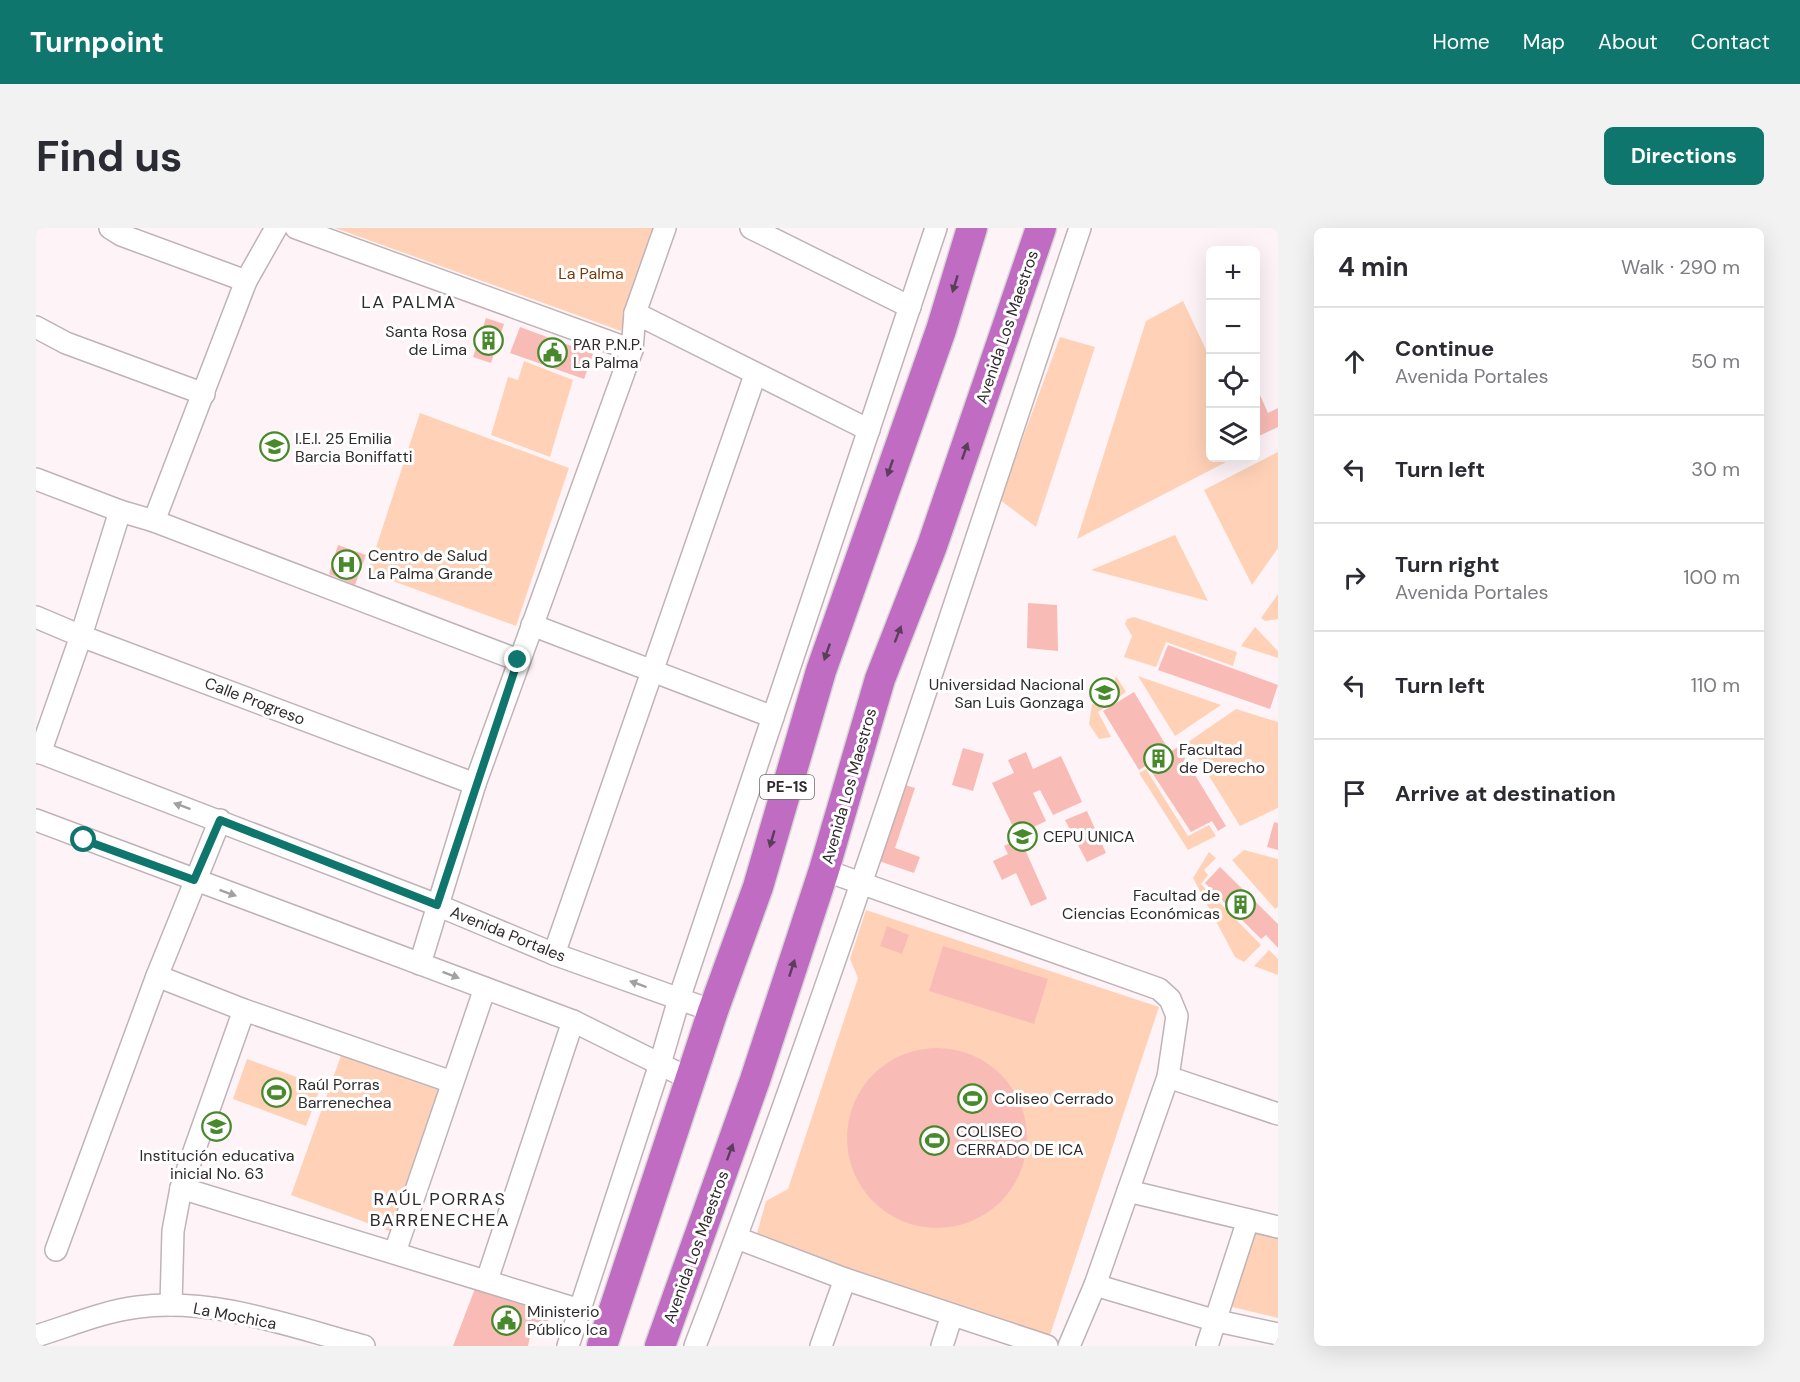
<!DOCTYPE html>
<html lang="en">
<head>
<meta charset="utf-8">
<style>
	body { margin:0; font-family:"DM Sans",sans-serif; background:#f2f2f3; color:#2b2b33 }
	.controls { position:absolute; right:18px; top:18px; display:grid; overflow:hidden; border-radius:9px; box-shadow:0 6px 24px #0002 }
	.controls button { width:54px; height:54px; display:grid; place-items:center; padding:0; border:0; border-bottom:2px solid #e1e1e2; background:#fff; color:#2b2b33; font:30px sans-serif }
	.stop { position:absolute; width:18px; height:18px; margin:-14px; border:4px solid #0f766e; border-radius:50%; background:#fff }
	.stop.end { background:#0f766e; border-color:#fff; box-shadow:0 2px 6px #0008 }
	.list { margin:0; padding:0; list-style:none }
	h2 { display:flex; justify-content:space-between; align-items:center; height:78px; margin:0; padding:0 24px; font-size:26px }
	h2 small { font-size:20px; font-weight:400; color:#7c7c81 }
	.list li { display:grid; grid-template-columns:39px 1fr auto; gap:18px; align-items:center; box-sizing:border-box; height:108px; padding:0 24px; border-top:2px solid #e1e1e2 }
	.list b { display:block; font-size:22px; white-space:nowrap }
	.list p { margin:0; font-size:20px; white-space:nowrap; color:#7c7c81 }
	.list em { font-size:20px; font-style:normal; color:#7c7c81 }
	.icon { flex:none; width:33px; height:33px; fill:none; stroke:currentColor; stroke-width:2; stroke-linecap:round; stroke-linejoin:round }
	.map { position:relative; flex:none; width:1242px; height:1118px; overflow:hidden; border-radius:9px }
	header { display:flex; align-items:center; gap:36px; box-sizing:border-box; height:84px; padding:0 30px; background:#0f766e; color:#fff }
	header strong { font-size:28px }
	nav { display:flex; gap:33px; margin-inline-start:auto; font-size:21px }
	.intro { display:flex; align-items:center; justify-content:space-between; box-sizing:border-box; height:144px; padding:0 36px }
	h1 { margin:0; font-size:42px }
	.button { padding:15px 27px; border-radius:9px; background:#0f766e; color:#fff; font-size:21px; font-weight:700 }
	main { display:flex; gap:36px; padding:0 36px }
	aside { flex:1; background:#fff; border-radius:9px; box-shadow:0 6px 24px #0002 }
	.map>svg:first-child { display:block }
	.green { fill:#ffd2b8 }
	.building { fill:#f9bbb6 }
	.lines { fill:none; stroke-linecap:round; stroke-linejoin:round }
	.minor-casing { stroke:#bfb3b7; stroke-width:24 }
	.highway-casing { stroke:#d6d5d5; stroke-width:33 }
	.minor { stroke:#fff; stroke-width:21 }
	.highway { stroke:#c06cc2; stroke-width:30 }
	.oneway { fill:#5b3e5a }
	.oneway2 { fill:#a2a0a0 }
	.route { stroke:#0f766e; stroke-width:8 }
	.labels { text-anchor:middle; dominant-baseline:central; stroke-width:6; stroke-linejoin:round; paint-order:stroke }
	.shield { fill:#fff; stroke:#6e6b6c; stroke-width:1.5 }
	.shield-label { font-size:15px; font-weight:bold; fill:#302b2d }
	.park-label { font-size:16px; fill:#763908; stroke:#fff }
	.street-label { font-size:16px; fill:#302b2d; stroke:#fff }
	.poi-label { font-size:16px; fill:#302b2d; stroke:#fff; text-anchor:start }
	.neighbourhood-label { font-size:18px; letter-spacing:1.5px; fill:#302b2d; stroke:#fff }
</style>
</head>
<body>
<header>
<strong>Turnpoint</strong>
<nav><a>Home</a><a>Map</a><a>About</a><a>Contact</a></nav>
</header>
<div class="intro"><h1>Find us</h1><a class="button">Directions</a></div>
<main>
<div class="map">
<svg width="1242" height="1118" viewBox="0 0 1242 1118">
	<rect width="100%" height="100%" fill="#fef4f7"/>
	<g class="green">
		<polygon points="299,0 619,0 585,103"/>
		<polygon points="1147,73 1174,130 1174,230 1198,230 1041,311 1110,93"/>
		<polygon points="1024,109 1059,119 1000,299 964,272"/>
		<polygon points="488,133 537,152 514,229 455,207 472,149 482,152"/>
		<polygon points="384,185 533,240 480,398 332,344"/>
		<polygon points="1242,224 1242,320 1216,357 1168,262"/>
		<polygon points="1139,307 1172,373 1055,342"/>
		<polygon points="1242,366 1242,391 1229,393 1225,390"/>
		<polygon points="1098,389 1201,424 1197,438 1130,414 1120,439 1088,429 1096,408 1089,396 1091,391"/>
		<polygon points="1219,399 1242,423 1242,430 1205,418"/>
		<polygon points="1080,448 1090,464 1062,484 1075,509 1063,511 1053,496 1056,476 1072,473"/>
		<polygon points="1102,448 1185,477 1139,508"/>
		<polygon points="1200,481 1242,494 1242,580 1204,598 1152,514"/>
		<polygon points="1110,541 1152,608 1173,597 1180,608 1152,622 1103,545"/>
		<polygon points="1208,622 1242,631 1242,679 1239,681 1196,632"/>
		<polygon points="1173,624 1180,630 1168,642 1172,647 1165,656 1225,717 1208,734 1199,729 1157,650"/>
		<polygon points="830,682 1123,779 1013,1110 720,1009 730,973 752,961 822,750 814,731"/>
		<polygon points="1233,722 1242,731 1242,747 1218,738"/>
		<polygon points="307,822 408,859 356,1004 255,967"/>
		<polygon points="211,831 285,858 270,898 197,871"/>
		<polygon points="1219,1003 1242,1005 1242,1090 1192,1078"/>
	</g>
	<g class="building">
		<polygon points="450,90 468,96 455,135 437,129"/>
		<polygon points="484,99 557,126 548,151 474,125"/>
		<polygon points="1220,158 1232,185 1242,180 1242,199 1221,209"/>
		<polygon points="302,317 330,327 319,357 293,346"/>
		<polygon points="992,375 1021,377 1022,423 991,420"/>
		<polygon points="1132,417 1242,457 1234,481 1122,442"/>
		<polygon points="1098,464 1134,524 1142,519 1190,598 1182,603 1176,593 1155,604 1111,537 1103,542 1067,483"/>
		<polygon points="927,520 948,526 937,563 916,557"/>
		<polygon points="990,524 997,541 1025,528 1046,574 1017,587 1004,562 997,565 1010,593 981,607 956,555 978,545 972,532"/>
		<polygon points="866,556 879,560 859,620 884,629 878,645 840,632"/>
		<polygon points="1051,583 1070,625 1051,634 1029,592"/>
		<polygon points="1238,594 1242,595 1242,622 1231,619"/>
		<polygon points="984,610 1011,671 995,678 980,645 966,652 957,633 972,626 968,618"/>
		<polygon points="1184,639 1242,696 1242,720 1230,707 1225,711 1169,655"/>
		<polygon points="851,698 873,707 866,726 844,718"/>
		<polygon points="907,718 1012,751 998,796 893,763"/>
		<circle cx="901" cy="910" r="90"/>
		<polygon points="440,1058 515,1084 508,1105 496,1100 492,1118 417,1118"/>
	</g>
	<g class="lines">
		<defs>
			<g id="minor">
				<polyline points="74,0 85,7 210,53"/>
				<polyline points="260,0 596,122"/>
				<polyline points="715,0 874,79"/>
				<polyline points="599,85 833,202"/>
				<polyline points="0,99 30,115 168,166"/>
				<polyline points="0,251 84,283 118,293 482,432"/>
				<polyline points="118,293 210,53 240,0"/>
				<polyline points="0,389 45,408 439,556"/>
				<polyline points="496,397 737,489"/>
				<polyline points="0,523 401,677 518,726 677,783"/>
				<polyline points="4,525 45,408 84,283"/>
				<polyline points="0,592 537,793 656,852"/>
				<polyline points="788,642 1123,761 1134,771 1141,788 1132,849 1059,1057 1033,1118"/>
				<polyline points="518,726 719,147"/>
				<polyline points="384,736 439,556 596,122 599,85 629,0"/>
				<polyline points="121,748 208,782 416,854"/>
				<polyline points="1132,849 1242,886"/>
				<polyline points="145,960 544,1082"/>
				<polyline points="1092,963 1242,999"/>
				<polyline points="701,1010 809,1051 1011,1118"/>
				<polyline points="20,1022 121,748 184,592"/>
				<polyline points="359,1024 449,760"/>
				<polyline points="451,1052 537,793"/>
				<polyline points="1059,1057 1177,1092 1242,1106"/>
				<polyline points="135,1077 137,1003 145,960 208,782"/>
				<path d="M0,1108c33,-10 68,-25 102,-29 76,-10 154,20 226,39"/>
				<polyline points="532,1118 624,836 643,771 900,0"/>
				<path d="M659,1118c141,-368 259,-745 385,-1118"/>
				<polyline points="785,1118 809,1051"/>
				<polyline points="906,1118 916,1087"/>
				<polyline points="1171,1118 1212,992"/>
			</g>
			<g id="highway">
				<polyline points="566,1118 677,783 722,659 785,443 905,102 936,0"/>
				<polyline points="624,1118 719,852 788,642 844,451 896,318 1005,0"/>
			</g>
		</defs>
		<use href="#minor" class="minor-casing"/>
		<use href="#highway" class="highway-casing"/>
		<use href="#minor" class="minor"/>
		<use href="#highway" class="highway"/>
	</g>
	<defs><path id="oneway-solid" d="M-6-.8H1V-3.2L6.5 0L1 3.2V.8H-6Z" transform="scale(1.5)"/></defs>
	<g class="oneway">
		<use href="#oneway-solid" transform="translate(919 56) rotate(107)"/>
		<use href="#oneway-solid" transform="translate(929 223) rotate(-71)"/>
		<use href="#oneway-solid" transform="translate(854 240) rotate(109)"/>
		<use href="#oneway-solid" transform="translate(862 406) rotate(-69)"/>
		<use href="#oneway-solid" transform="translate(791 424) rotate(109)"/>
		<use href="#oneway-solid" transform="translate(736 611) rotate(106)"/>
		<use href="#oneway-solid" transform="translate(756 740) rotate(-72)"/>
		<use href="#oneway-solid" transform="translate(694 924) rotate(-70)"/>
	</g>
	<g class="oneway2">
		<use href="#oneway-solid" transform="translate(146 578) rotate(-160)"/>
		<use href="#oneway-solid" transform="translate(192 665) rotate(20)"/>
		<use href="#oneway-solid" transform="translate(415 747) rotate(21)"/>
		<use href="#oneway-solid" transform="translate(602 756) rotate(-160)"/>
	</g>
	<g class="lines">
		<polyline class="route" points="48,612 158,652 184,592 401,677 482,432"/>
	</g>
	<defs>
		<symbol id="building-ring" viewBox="-11 -11 22 22"><circle r="9.5" fill="#fff" stroke="#48892c" stroke-width="1.5"/><path d="M-4-6H4V6H1V3H-1V6H-4ZM-2.5-4.3h1.7v1.8h-1.7ZM.8-4.3h1.7v1.8H.8ZM-2.5-1h1.7V.8h-1.7ZM.8-1h1.7V.8H.8Z" fill="#48892c"/></symbol>
		<symbol id="civic-ring" viewBox="-11 -11 22 22"><circle r="9.5" fill="#fff" stroke="#48892c" stroke-width="1.5"/><path d="M-.6-6.5H3V-4.5H.6V-3L4-1V1h2V6H-6V1h2V-1L-.6-3ZM-1.2 2.5V6h2.4V2.5Z" fill="#48892c"/></symbol>
		<symbol id="school-ring" viewBox="-11 -11 22 22"><circle r="9.5" fill="#fff" stroke="#48892c" stroke-width="1.5"/><path d="M0-5L7-2L0 1L-7-2ZM-4 1L0 2.5L4 1V4Q0 6-4 4Z" fill="#48892c"/></symbol>
		<symbol id="hospital-ring" viewBox="-11 -11 22 22"><circle r="9.5" fill="#fff" stroke="#48892c" stroke-width="1.5"/><path d="M-5-5h3v3.5h4V-5h3V5h-3V1.5h-4V5h-3Z" fill="#48892c"/></symbol>
		<symbol id="university-ring" viewBox="-11 -11 22 22"><circle r="9.5" fill="#fff" stroke="#48892c" stroke-width="1.5"/><path d="M0-5L7-2L0 1L-7-2ZM-4 1L0 2.5L4 1V4Q0 6-4 4Z" fill="#48892c"/></symbol>
		<symbol id="stadium-ring" viewBox="-11 -11 22 22"><circle r="9.5" fill="#fff" stroke="#48892c" stroke-width="1.5"/><path d="M0-5a6.5 5 0 1 0 0 10a6.5 5 0 1 0 0-10ZM-3.5-1.8h7v3.6h-7Z" fill="#48892c"/></symbol>
	</defs>
	<g fill-rule="evenodd">
		<use href="#building-ring" x="436" y="96" width="33" height="33"/>
		<use href="#civic-ring" x="500" y="108" width="33" height="33"/>
		<use href="#school-ring" x="222" y="202" width="33" height="33"/>
		<use href="#hospital-ring" x="294" y="320" width="33" height="33"/>
		<use href="#university-ring" x="1052" y="448" width="33" height="33"/>
		<use href="#building-ring" x="1106" y="514" width="33" height="33"/>
		<use href="#school-ring" x="970" y="592" width="33" height="33"/>
		<use href="#building-ring" x="1188" y="660" width="33" height="33"/>
		<use href="#stadium-ring" x="224" y="848" width="33" height="33"/>
		<use href="#stadium-ring" x="920" y="854" width="33" height="33"/>
		<use href="#school-ring" x="164" y="882" width="33" height="33"/>
		<use href="#stadium-ring" x="882" y="896" width="33" height="33"/>
		<use href="#civic-ring" x="454" y="1076" width="33" height="33"/>
	</g>
	<g class="labels">
		<rect class="shield" x="724" y="547" width="54" height="24" rx="4.5"/>
		<g class="shield-label">
			<text x="751" y="559">PE-1S</text>
		</g>
		<g class="park-label">
			<text x="555" y="45">La Palma</text>
		</g>
		<g class="street-label">
			<text transform="translate(971 99) rotate(-71)">Avenida Los Maestros</text>
			<text transform="translate(219 473) rotate(21)">Calle Progreso</text>
			<text transform="translate(813 558) rotate(-74)">Avenida Los Maestros</text>
			<text transform="translate(472 706) rotate(22)">Avenida Portales</text>
			<text transform="translate(660 1019) rotate(-70)">Avenida Los Maestros</text>
			<text transform="translate(199 1088) rotate(11)">La Mochica</text>
		</g>
		<g class="poi-label">
			<text x="431" y="103" text-anchor="end">Santa Rosa<tspan x="431" dy="18">de Lima</tspan></text>
			<text x="537" y="116">PAR P.N.P.<tspan x="537" dy="18">La Palma</tspan></text>
			<text x="259" y="210">I.E.I. 25 Emilia<tspan x="259" dy="18">Barcia Boniffatti</tspan></text>
			<text x="332" y="327">Centro de Salud<tspan x="332" dy="18">La Palma Grande</tspan></text>
			<text x="1048" y="456" text-anchor="end">Universidad Nacional<tspan x="1048" dy="18">San Luis Gonzaga</tspan></text>
			<text x="1143" y="521">Facultad<tspan x="1143" dy="18">de Derecho</tspan></text>
			<text x="1007" y="608">CEPU UNICA</text>
			<text x="1184" y="667" text-anchor="end">Facultad de<tspan x="1184" dy="18">Ciencias Económicas</tspan></text>
			<text x="262" y="856">Raúl Porras<tspan x="262" dy="18">Barrenechea</tspan></text>
			<text x="958" y="870">Coliseo Cerrado</text>
			<text x="920" y="903">COLISEO<tspan x="920" dy="18">CERRADO DE ICA</tspan></text>
			<text x="181" y="927" text-anchor="middle">Institución educativa<tspan x="181" dy="18">inicial No. 63</tspan></text>
			<text x="491" y="1083">Ministerio<tspan x="491" dy="18">Público Ica</tspan></text>
		</g>
		<g class="neighbourhood-label">
			<text x="373" y="74">LA PALMA</text>
			<text x="404" y="971">RAÚL PORRAS<tspan x="404" dy="21">BARRENECHEA</tspan></text>
		</g>
	</g>
</svg>
<div class="controls">
<button>+</button>
<button>−</button>
<button><svg class="icon" aria-label="locate" viewBox="0 0 24 24"><circle cx="12" cy="12" r="6"/><path d="M12 2v4M12 18v4M2 12h4M18 12h4"/></svg></button>
<button><svg class="icon" aria-label="layers" viewBox="0 0 24 24"><path d="M12 4l9 5-9 5-9-5zM3 14l9 5 9-5"/></svg></button>
</div>
<div class="stop" style="left:48px;top:612px"></div>
<div class="stop end" style="left:482px;top:432px"></div>
</div>
<aside>
<h2>4 min<small>Walk · 290 m</small></h2>
<ul class="list">
<li><svg class="icon" aria-label="ahead" viewBox="0 0 24 24"><path d="M12 20V5M6 11l6-6 6 6"/></svg><div><b>Continue</b><p>Avenida Portales</p></div><em>50 m</em></li>
<li><svg class="icon" aria-label="left" viewBox="0 0 24 24"><path d="M17 20v-9H6M10 6l-5 5 5 5"/></svg><div><b>Turn left</b></div><em>30 m</em></li>
<li><svg class="icon" aria-label="right" viewBox="0 0 24 24"><path d="M7 20v-9h11M14 6l5 5-5 5"/></svg><div><b>Turn right</b><p>Avenida Portales</p></div><em>100 m</em></li>
<li><svg class="icon" aria-label="left" viewBox="0 0 24 24"><path d="M17 20v-9H6M10 6l-5 5 5 5"/></svg><div><b>Turn left</b></div><em>110 m</em></li>
<li><svg class="icon" aria-label="arrive" viewBox="0 0 24 24"><path d="M6 21V4h12l-3 4 3 4H6"/></svg><div><b>Arrive at destination</b></div></li>
</ul>
</aside>
</main>
</body>
</html>
